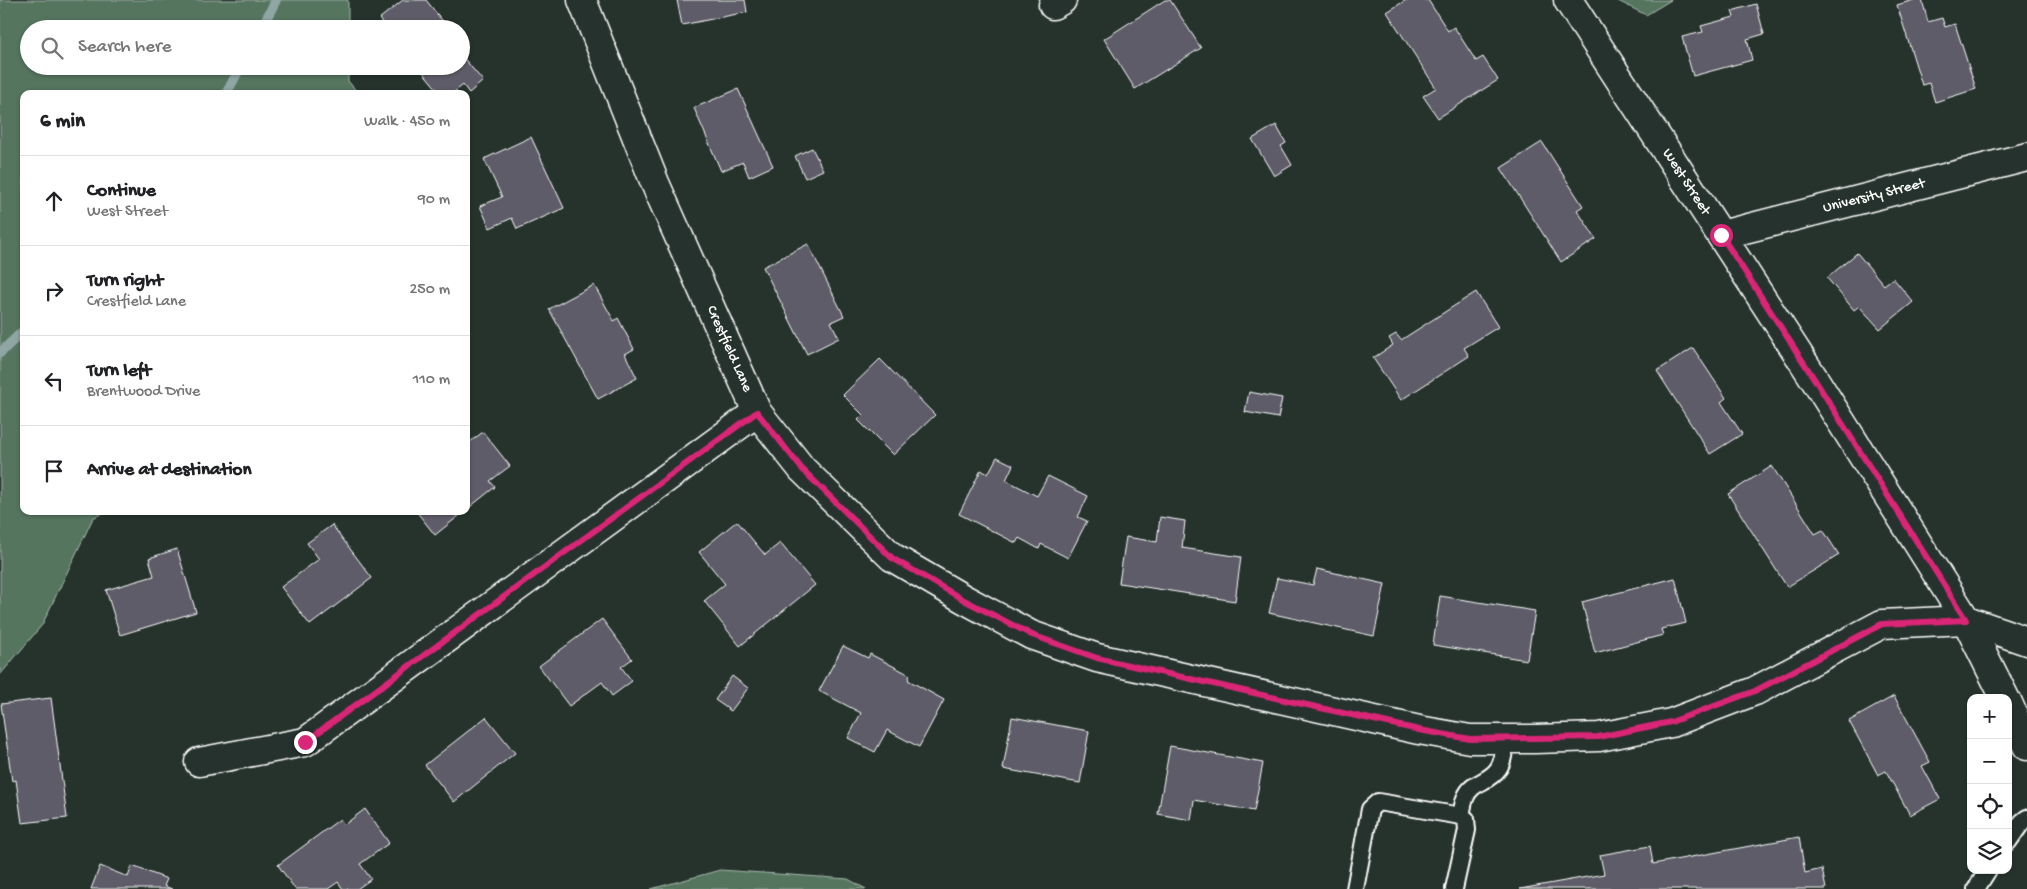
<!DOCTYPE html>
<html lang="en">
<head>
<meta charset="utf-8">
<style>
	body { margin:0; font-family:"Gochi Hand",sans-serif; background:#f6f6f6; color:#202124 }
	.controls { position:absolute; right:15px; bottom:15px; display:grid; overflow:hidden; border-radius:10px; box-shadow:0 1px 4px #0004 }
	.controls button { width:45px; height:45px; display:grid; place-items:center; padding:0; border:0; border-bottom:1px solid #e0e0e0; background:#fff; color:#202124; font:25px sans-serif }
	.stop { position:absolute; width:15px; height:15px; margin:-11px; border:4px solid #db2777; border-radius:50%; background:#fff }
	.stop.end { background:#db2777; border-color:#fff; box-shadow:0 1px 5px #0008 }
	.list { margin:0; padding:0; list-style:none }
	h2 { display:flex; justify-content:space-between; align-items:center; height:65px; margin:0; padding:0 20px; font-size:21px }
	h2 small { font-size:16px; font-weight:400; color:#757577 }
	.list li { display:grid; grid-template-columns:32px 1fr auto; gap:15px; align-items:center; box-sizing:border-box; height:90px; padding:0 20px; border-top:1px solid #e0e0e0 }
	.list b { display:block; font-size:19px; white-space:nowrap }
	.list p { margin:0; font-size:16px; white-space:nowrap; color:#757577 }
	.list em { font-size:16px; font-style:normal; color:#757577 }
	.icon { flex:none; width:28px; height:28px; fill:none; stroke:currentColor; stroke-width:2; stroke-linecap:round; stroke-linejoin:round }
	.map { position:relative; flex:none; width:2027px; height:889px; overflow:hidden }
	.search { position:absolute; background:#fff; box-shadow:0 1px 4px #0004; left:20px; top:20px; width:450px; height:55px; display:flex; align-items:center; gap:12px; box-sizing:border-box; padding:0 18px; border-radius:28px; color:#757577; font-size:19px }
	.panel { position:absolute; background:#fff; box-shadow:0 1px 4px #0004; left:20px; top:90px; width:450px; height:425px; border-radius:10px }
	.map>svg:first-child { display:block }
	.green { fill:#55755f; stroke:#aabaaf }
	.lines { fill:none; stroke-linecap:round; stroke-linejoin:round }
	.stream { stroke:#8fa6a4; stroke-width:10 }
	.building { fill:#5d5c68; stroke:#fff }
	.lane-casing { stroke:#fff; stroke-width:20 }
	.street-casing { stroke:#fff; stroke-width:31 }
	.secondary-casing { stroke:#fff; stroke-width:31 }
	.lane { stroke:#26332d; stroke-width:16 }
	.street { stroke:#26332d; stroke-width:28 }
	.secondary { stroke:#26332d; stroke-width:28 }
	.route { stroke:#db2777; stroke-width:6 }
	.labels { text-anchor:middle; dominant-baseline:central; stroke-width:5; stroke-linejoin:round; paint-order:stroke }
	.street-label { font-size:15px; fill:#fff; stroke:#26332d }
</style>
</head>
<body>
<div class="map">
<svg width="2027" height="889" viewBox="0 0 2027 889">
	<rect width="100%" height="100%" fill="#26332d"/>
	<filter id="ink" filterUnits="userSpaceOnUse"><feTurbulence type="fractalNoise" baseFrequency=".02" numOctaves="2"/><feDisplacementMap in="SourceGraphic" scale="10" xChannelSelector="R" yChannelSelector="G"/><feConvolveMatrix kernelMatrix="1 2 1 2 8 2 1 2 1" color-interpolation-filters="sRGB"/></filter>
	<g filter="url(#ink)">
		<g class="green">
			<polygon points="0,0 348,0 348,29 29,29 29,66 348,66 348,81 359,94 24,94 24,511 107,511 93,518 42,625 0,675"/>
			<polygon points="1616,0 1671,0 1646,15"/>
			<polygon points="720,870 848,879 866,889 651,889"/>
		</g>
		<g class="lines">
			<g class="stream">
				<polyline points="261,29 276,0"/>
				<polyline points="226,94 241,66"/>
				<polyline points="0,353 24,330"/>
			</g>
		</g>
		<g class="building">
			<polygon points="403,0 426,0 449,29 387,29 379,19"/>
			<polygon points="677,0 745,0 747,12 682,25"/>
			<polygon points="1165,0 1170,0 1201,48 1135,89 1104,39"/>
			<polygon points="1406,0 1428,0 1448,31 1454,27 1476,61 1483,57 1498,80 1438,118 1423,96 1436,88 1387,12"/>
			<polygon points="1914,0 1922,0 1928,22 1942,18 1945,27 1955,24 1976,89 1935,102 1929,83 1922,85 1897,5"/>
			<polygon points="1756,4 1764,34 1747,39 1752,60 1693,76 1682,37 1703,32 1701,26 1734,17 1732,11"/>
			<polygon points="461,55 483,81 469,93 463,85 452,94 441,94 418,66 461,66"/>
			<polygon points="738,89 773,166 749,177 743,162 721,171 694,108"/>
			<polygon points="1276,125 1286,143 1281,146 1292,165 1274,176 1252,139"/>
			<polygon points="531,137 564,208 517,229 512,218 490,228 480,206 502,197 484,159"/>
			<polygon points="1542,142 1583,206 1577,210 1596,239 1561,262 1501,168"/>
			<polygon points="812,148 823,170 805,178 795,156"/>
			<polygon points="808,244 844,316 831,322 839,338 807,354 763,267"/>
			<polygon points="1857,253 1884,285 1893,278 1913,302 1880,329 1859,306 1854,310 1827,278"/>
			<polygon points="594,285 614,321 618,318 634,349 625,354 637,378 598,399 549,309"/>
			<polygon points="1476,292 1498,327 1464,348 1469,356 1401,400 1373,358 1393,345 1389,338 1396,334 1401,340"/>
			<polygon points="1693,348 1726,398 1721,402 1742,434 1710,454 1657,371"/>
			<polygon points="880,359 935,415 893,455 858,420 863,415 843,395"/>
			<polygon points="1249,392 1282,398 1278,418 1245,412"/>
			<polygon points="483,432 510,466 490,481 495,487 466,510 466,445"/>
			<polygon points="997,457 1013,465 1006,480 1037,496 1048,476 1088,496 1078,517 1087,521 1068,558 1041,544 1039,549 1019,538 1016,543 959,514 981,470 988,474"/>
			<polygon points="1772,466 1815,534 1823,530 1839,555 1787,587 1728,494"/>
			<polygon points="416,511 465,511 435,535"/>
			<polygon points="1160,517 1185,521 1182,548 1241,557 1235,601 1119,583 1126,537 1157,542"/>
			<polygon points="737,521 765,555 780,543 815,585 740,646 704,601 725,584 699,552"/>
			<polygon points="332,525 372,578 310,625 281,587 319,559 307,543"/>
			<polygon points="177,549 196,612 120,635 106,590 154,576 149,558"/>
			<polygon points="1317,569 1385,584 1374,636 1269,613 1277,578 1313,585"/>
			<polygon points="1675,578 1686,623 1661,629 1663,635 1595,653 1582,602"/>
			<polygon points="1440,596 1535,611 1527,660 1433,645"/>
			<polygon points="602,619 632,659 621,667 632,681 612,696 602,682 569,706 539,666"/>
			<polygon points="843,646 868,658 870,654 910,675 908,680 944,700 919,747 887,730 875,752 848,738 861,713 819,691"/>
			<polygon points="732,676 748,688 731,711 715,700"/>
			<polygon points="1894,696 1930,762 1922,766 1940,799 1910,815 1886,771 1878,775 1849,721"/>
			<polygon points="51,698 67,818 22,823 16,780 12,781 1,704"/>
			<polygon points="486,717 515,753 454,802 425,765"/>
			<polygon points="1012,717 1089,731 1080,783 1003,769"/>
			<polygon points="1170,746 1263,763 1254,811 1194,800 1191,820 1158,814"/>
			<polygon points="365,809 389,843 360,864 371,879 357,889 343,889 338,882 328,889 295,889 278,865 340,819 344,825"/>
			<polygon points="1799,837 1805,873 1822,869 1826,889 1520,889 1604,874 1600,855 1650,846 1653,864"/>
			<polygon points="100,866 128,877 132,866 167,879 164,886 172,889 91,889"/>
		</g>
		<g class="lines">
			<defs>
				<g id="lane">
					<path d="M1461,816c2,-10 3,-22 12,-29 8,-6 18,-8 25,-18 6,-8 6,-20 7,-30"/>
					<polyline points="2008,842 2022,822 2027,818"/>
					<polyline points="1355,889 1370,809 1378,802 1461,816 1466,819 1467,830 1454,889"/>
					<polyline points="1976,889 1988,870"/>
				</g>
				<g id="street">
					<polyline points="582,0 655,183 757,412 802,469 892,557 964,599 1031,635 1097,658 1419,730 1470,739 1535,739 1599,737 1671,723 1755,691 1882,624 1966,620 2027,641"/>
					<polyline points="1053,5 1062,0"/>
					<polyline points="1721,235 2027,157"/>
					<polyline points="199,762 305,742 757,412"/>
				</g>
				<g id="secondary">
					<polyline points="1568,0 1815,380 1966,620 2005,698"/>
					<polyline points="2008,703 2027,746"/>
				</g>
			</defs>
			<use href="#lane" class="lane-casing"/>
			<use href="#street" class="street-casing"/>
			<use href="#secondary" class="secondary-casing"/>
			<use href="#lane" class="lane"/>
			<use href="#street" class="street"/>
			<use href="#secondary" class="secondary"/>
		</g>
	</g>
	<g class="lines" filter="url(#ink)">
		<polyline class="route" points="305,742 757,412 802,469 892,558 964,600 1032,635 1097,658 1419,730 1470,739 1598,737 1671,722 1755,691 1882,624 1966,620 1815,380 1721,235"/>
	</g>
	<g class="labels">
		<g class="street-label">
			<text transform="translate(1686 182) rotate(57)">West Street</text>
			<text transform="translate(1874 196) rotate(-14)">University Street</text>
			<text transform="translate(729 349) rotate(66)">Crestfield Lane</text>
		</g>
	</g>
</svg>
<div class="controls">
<button>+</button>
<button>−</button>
<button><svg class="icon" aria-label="locate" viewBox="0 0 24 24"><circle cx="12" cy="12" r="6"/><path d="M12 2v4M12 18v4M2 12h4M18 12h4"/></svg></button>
<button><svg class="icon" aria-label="layers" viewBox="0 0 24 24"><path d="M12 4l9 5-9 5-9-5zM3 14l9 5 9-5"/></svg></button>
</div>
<div class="stop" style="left:1721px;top:235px"></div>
<div class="stop end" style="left:305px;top:742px"></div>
<div class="search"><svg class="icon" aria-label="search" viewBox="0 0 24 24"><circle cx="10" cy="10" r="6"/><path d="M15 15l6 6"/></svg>Search here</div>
<section class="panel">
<h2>6 min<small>Walk · 450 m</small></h2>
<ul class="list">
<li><svg class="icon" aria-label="ahead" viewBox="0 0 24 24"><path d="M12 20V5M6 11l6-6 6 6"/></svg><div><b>Continue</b><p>West Street</p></div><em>90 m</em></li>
<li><svg class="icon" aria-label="right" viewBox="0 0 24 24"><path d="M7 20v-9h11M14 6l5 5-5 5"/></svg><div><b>Turn right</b><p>Crestfield Lane</p></div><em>250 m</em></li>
<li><svg class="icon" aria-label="left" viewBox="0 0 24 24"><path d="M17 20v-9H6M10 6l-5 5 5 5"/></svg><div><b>Turn left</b><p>Brentwood Drive</p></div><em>110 m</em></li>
<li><svg class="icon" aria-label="arrive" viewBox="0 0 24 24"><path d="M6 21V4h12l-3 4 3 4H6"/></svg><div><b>Arrive at destination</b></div></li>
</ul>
</section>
</div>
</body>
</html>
